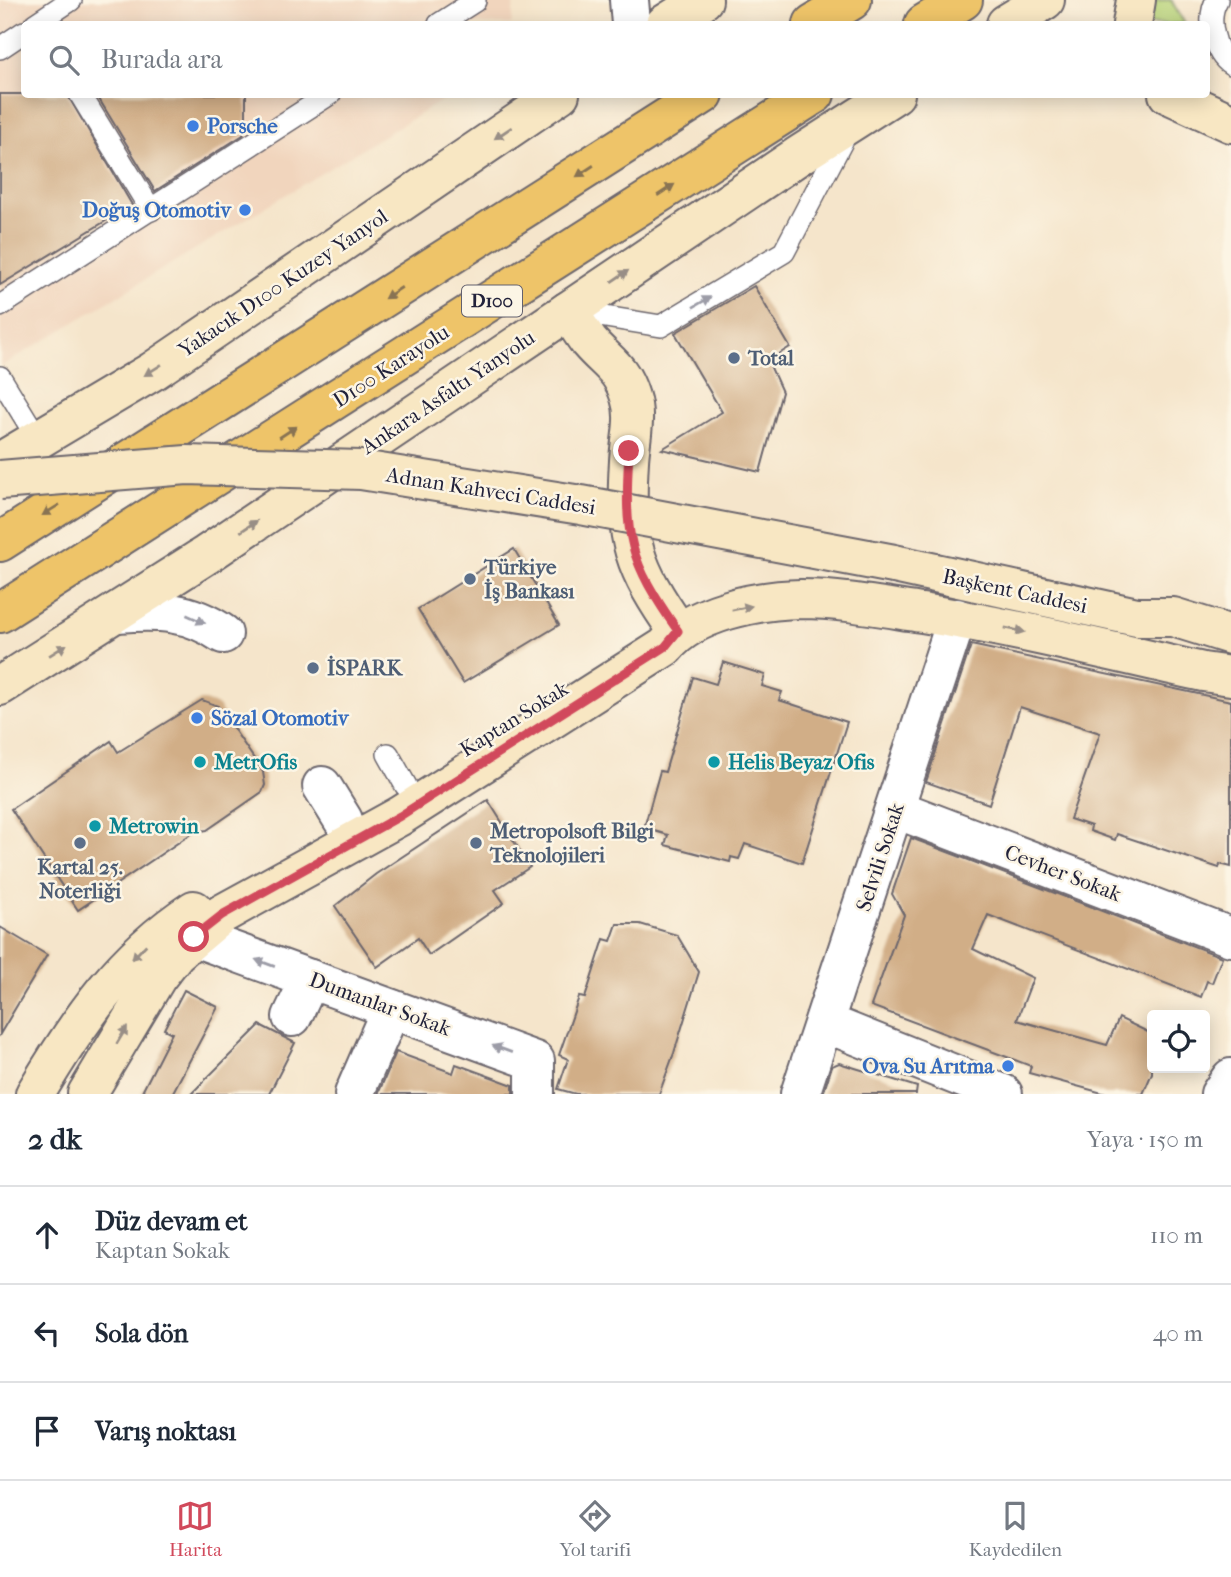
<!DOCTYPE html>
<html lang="tr">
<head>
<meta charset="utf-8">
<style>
	body { margin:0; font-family:"IM FELL French Canon",serif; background:#f2f2f3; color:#1f2937 }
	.controls { position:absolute; right:21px; bottom:21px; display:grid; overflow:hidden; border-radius:7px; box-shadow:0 4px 18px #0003 }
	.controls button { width:63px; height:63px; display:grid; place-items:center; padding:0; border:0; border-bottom:2px solid #e0e1e3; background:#fff; color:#1f2937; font:35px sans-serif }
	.stop { position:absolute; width:21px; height:21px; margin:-16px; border:5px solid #d1495b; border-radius:50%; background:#fff }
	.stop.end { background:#d1495b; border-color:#fff; box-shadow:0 2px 7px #0008 }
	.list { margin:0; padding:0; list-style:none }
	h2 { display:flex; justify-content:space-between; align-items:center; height:91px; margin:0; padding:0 28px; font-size:30px }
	h2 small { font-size:23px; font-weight:400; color:#747a83 }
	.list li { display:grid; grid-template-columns:46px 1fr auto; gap:21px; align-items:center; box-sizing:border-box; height:98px; padding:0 28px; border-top:2px solid #e0e1e3 }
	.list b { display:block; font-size:26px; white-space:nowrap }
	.list p { margin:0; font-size:23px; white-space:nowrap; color:#747a83 }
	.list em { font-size:23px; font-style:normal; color:#747a83 }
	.icon { flex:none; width:38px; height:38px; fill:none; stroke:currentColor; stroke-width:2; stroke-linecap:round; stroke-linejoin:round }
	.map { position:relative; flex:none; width:1231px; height:1094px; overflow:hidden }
	.search { position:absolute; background:#fff; box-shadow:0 4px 18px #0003; left:21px; right:21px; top:21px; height:77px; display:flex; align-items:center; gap:18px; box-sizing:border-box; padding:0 24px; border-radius:7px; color:#747a83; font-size:26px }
	.sheet { height:385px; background:#fff }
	nav { display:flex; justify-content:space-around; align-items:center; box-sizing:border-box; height:98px; border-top:2px solid #e0e1e3; background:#fff; font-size:19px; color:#747a83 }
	nav a { display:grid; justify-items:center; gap:4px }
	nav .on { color:#d1495b }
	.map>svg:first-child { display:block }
	.built { fill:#f1d5bd }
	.green { fill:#b8d379; stroke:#6d7a5a; stroke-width:2 }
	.building { fill:#d1ae87 }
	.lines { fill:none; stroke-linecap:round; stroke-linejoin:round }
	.lane-casing { stroke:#6c666d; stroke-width:24 }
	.street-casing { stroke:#6c666d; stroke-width:42 }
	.secondary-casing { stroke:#6c666d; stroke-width:42 }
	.highway-casing { stroke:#6c666d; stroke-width:42 }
	.lane { stroke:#fff; stroke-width:21 }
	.street { stroke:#fff; stroke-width:38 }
	.secondary { stroke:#f8e7c3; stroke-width:38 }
	.highway { stroke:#eec469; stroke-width:38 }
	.secondary-bridge-casing { stroke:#6c666d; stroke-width:42; stroke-linecap:butt }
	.secondary-bridge { stroke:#f8e7c3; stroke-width:38 }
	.oneway { fill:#988e86 }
	.oneway2 { fill:#887352 }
	.oneway3 { fill:#9c9ca7 }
	.route { stroke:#d1495b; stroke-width:9 }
	.shop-dot { fill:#3f7fe0; stroke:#fcf5e5; stroke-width:2.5 }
	.service-dot { fill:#5c6f8a; stroke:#fcf5e5; stroke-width:2.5 }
	.culture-dot { fill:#0f9aa8; stroke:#fcf5e5; stroke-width:2.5 }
	.labels { text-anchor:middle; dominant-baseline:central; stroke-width:5; stroke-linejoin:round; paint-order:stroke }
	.shield { fill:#fcf5e5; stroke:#63616e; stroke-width:2 }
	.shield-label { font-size:19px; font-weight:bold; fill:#22223b }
	.shop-label { font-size:21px; font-weight:bold; fill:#366cbe; stroke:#fcf5e5; text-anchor:start }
	.street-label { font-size:21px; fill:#22223b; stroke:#fcf5e5 }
	.service-label { font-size:21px; font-weight:bold; fill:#4e5e75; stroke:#fcf5e5; text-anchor:start }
	.culture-label { font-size:21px; font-weight:bold; fill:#0d838f; stroke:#fcf5e5; text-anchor:start }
</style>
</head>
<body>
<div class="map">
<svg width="1231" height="1094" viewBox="0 0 1231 1094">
	<rect width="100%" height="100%" fill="#fcf5e5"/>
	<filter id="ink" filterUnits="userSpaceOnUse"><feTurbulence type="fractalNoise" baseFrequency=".0143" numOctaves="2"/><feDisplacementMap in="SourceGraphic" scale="14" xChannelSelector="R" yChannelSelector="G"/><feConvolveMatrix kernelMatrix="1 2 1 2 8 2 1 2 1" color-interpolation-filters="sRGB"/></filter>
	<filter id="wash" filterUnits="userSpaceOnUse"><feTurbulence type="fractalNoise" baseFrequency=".00686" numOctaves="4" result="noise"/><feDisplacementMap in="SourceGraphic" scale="28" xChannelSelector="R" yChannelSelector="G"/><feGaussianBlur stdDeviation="1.57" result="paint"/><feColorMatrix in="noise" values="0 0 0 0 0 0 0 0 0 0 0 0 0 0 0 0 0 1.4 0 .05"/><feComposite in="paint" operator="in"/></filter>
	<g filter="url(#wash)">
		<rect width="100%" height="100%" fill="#f5e5cb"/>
		<polygon class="built" points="0,0 514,0 512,24 24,24 24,94 451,95 0,367"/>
		<polygon class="green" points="1147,0 1171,0 1185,24 1147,24"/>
		<g id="blocks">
			<g class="building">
				<polygon points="0,94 67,94 132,205 0,285"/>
				<polygon points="96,94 246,94 246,118 243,135 155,191"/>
				<polygon points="754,286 790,347 768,361 782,392 760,472 662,449 722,412 675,333"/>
				<polygon points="514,549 559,625 463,683 418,609"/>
				<polygon points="971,645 1231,701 1231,867 1220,864 1219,868 1117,834 1115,840 1090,831 1091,826 1070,819 1100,733 1020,707 989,804 926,782"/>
				<polygon points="723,662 765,675 762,686 782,692 779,700 847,722 802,863 745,844 739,859 731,857 730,862 665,845 668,835 644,828 660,771 665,772 693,677 716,684"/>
				<polygon points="202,700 218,706 263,772 265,785 262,792 207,830 194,832 78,910 11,809 111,741 118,752"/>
				<polygon points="488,800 530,867 495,890 504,903 429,955 418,938 377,967 335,906 376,874"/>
				<polygon points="911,838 1222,957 1212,983 1207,981 1201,997 988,915 973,949 1033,978 1017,1020 1107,1045 1119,1018 1152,1034 1152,1073 1143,1094 1106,1094 1029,1073 1031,1066 871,1006 904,915 892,894"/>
				<polygon points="617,924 640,924 677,935 699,972 674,1053 659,1094 576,1094 558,1089 568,1059 559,1055 579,997 585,998 604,939 611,941"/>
				<polygon points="0,927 47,955 0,1034"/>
				<polygon points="184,990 218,1007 172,1094 141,1094 172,1033 164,1029"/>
				<polygon points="260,1025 295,1043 269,1094 191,1094"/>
				<polygon points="396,1052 453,1073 456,1064 513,1085 513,1094 378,1094"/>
				<polygon points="839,1063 917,1087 916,1094 823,1094 832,1066"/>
			</g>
		</g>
	</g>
	<g filter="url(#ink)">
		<use href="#blocks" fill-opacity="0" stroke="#6c666d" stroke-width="2"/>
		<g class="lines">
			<defs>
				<g id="lane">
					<path d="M1217,0c-11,18 -3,53 14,64"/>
					<polyline points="35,24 71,0"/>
					<polyline points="439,24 475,1"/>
					<polyline points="0,48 24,32"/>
					<polyline points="80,94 151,210"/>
					<polyline points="0,306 330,94"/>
					<polyline points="568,311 661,326 784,252 848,130"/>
					<polyline points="0,377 38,439"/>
					<polyline points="388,754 406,786"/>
				</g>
				<g id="street">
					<polyline points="629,0 631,24"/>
					<path d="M117,613c40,-3 72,-3 106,21"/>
					<polyline points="322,786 343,820"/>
					<polyline points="896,809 1231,937"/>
					<polyline points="194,937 535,1061 535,1094"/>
					<polyline points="292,1017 310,979"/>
					<polyline points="826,1023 1003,1094"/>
					<polyline points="354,1094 391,1009"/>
					<polyline points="800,1094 957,618"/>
					<polyline points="1220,1094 1231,1078"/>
				</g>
				<g id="secondary">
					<polyline points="665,24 703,0"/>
					<polyline points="1006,24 1045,0"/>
					<polyline points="1132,24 1136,0"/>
					<polyline points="1168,94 1231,123"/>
					<path d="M568,311c7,10 14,22 21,31 18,21 32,25 41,55 7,21 0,43 -1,64 -5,79 4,106 49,170"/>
					<polyline points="0,462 153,371 560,94"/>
					<polyline points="894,564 1137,617 1173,617 1231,635"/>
					<polyline points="0,686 206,555 801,154 895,94"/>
					<path d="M35,1094c44,-74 86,-136 159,-184"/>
					<path d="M87,1094l70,-117 19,-24 46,-39 178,-98 265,-169c29,-35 91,-47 136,-48 40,0 81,8 121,14 95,15 187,38 281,59l28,4"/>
				</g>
				<g id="highway">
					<polyline points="813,24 852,0"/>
					<polyline points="924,24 963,0"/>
					<polyline points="0,542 704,94"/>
					<polyline points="0,613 815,94"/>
				</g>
			</defs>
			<use href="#lane" class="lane-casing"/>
			<use href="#street" class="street-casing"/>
			<use href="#secondary" class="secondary-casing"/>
			<use href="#highway" class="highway-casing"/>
			<use href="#lane" class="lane"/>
			<use href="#street" class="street"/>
			<use href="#secondary" class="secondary"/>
			<use href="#highway" class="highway"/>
			<defs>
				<polyline id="secondary-bridge" points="0,480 187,465 361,470 581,505 894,564"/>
			</defs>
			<use href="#secondary-bridge" class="secondary-bridge-casing"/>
			<use href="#secondary-bridge" class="secondary-bridge"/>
		</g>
		<defs><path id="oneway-solid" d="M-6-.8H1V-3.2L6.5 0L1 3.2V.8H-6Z" transform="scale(1.75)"/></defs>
		<g class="oneway">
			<use href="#oneway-solid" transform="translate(503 133) rotate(146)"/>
			<use href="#oneway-solid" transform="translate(620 276) rotate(-34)"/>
			<use href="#oneway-solid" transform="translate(153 370) rotate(148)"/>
			<use href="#oneway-solid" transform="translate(249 526) rotate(-34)"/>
			<use href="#oneway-solid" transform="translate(742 608) rotate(-11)"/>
			<use href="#oneway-solid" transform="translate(1015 630) rotate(12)"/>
			<use href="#oneway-solid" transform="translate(58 650) rotate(-32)"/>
			<use href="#oneway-solid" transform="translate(139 952) rotate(134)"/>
			<use href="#oneway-solid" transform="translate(122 1035) rotate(-59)"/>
		</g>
		<g class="oneway2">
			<use href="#oneway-solid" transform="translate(585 171) rotate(147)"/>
			<use href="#oneway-solid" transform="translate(666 190) rotate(-33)"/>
			<use href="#oneway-solid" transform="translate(393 293) rotate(147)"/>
			<use href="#oneway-solid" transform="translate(288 432) rotate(-33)"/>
			<use href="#oneway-solid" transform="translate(51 510) rotate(148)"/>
		</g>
		<g class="oneway3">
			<use href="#oneway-solid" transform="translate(702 302) rotate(-31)"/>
			<use href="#oneway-solid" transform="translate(196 619) rotate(24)"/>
			<use href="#oneway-solid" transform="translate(265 963) rotate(-160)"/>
			<use href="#oneway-solid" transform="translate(502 1049) rotate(-160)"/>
		</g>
	</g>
	<g class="lines" filter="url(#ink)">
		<path class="route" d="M194,937l28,-22 178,-99 265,-169 13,-16c-50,-72 -54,-93 -49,-180"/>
	</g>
	<g class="shop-dot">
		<circle cx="193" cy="126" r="7"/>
		<circle cx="245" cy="210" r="7"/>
		<circle cx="197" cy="718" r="7"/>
		<circle cx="1008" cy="1066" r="7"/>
	</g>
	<g class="service-dot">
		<circle cx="734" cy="358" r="7"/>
		<circle cx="470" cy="579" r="7"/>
		<circle cx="313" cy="668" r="7"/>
		<circle cx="80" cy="843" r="7"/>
		<circle cx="476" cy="843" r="7"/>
	</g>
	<g class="culture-dot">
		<circle cx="200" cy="762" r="7"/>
		<circle cx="714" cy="762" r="7"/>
		<circle cx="95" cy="826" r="7"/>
	</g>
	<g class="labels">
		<rect class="shield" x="462" y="285.5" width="60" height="31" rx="5"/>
		<g class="shield-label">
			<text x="492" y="301">D100</text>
		</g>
		<g class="shop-label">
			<text x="207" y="126">Porsche</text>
			<text x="231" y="210" text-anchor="end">Doğuş Otomotiv</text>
			<text x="211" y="718">Sözal Otomotiv</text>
			<text x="994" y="1066" text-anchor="end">Ova Su Arıtma</text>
		</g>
		<g class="street-label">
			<text transform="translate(283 283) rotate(-34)">Yakacık D100 Kuzey Yanyol</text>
			<text transform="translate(391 366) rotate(-33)">D100 Karayolu</text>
			<text transform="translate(448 392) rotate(-34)">Ankara Asfaltı Yanyolu</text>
			<text transform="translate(491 491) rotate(9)">Adnan Kahveci Caddesi</text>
			<text transform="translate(1015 591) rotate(12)">Başkent Caddesi</text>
			<text transform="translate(514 719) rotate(-32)">Kaptan Sokak</text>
			<text transform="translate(880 857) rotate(-72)">Selvili Sokak</text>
			<text transform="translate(1063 873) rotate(21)">Cevher Sokak</text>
			<text transform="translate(380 1004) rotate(20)">Dumanlar Sokak</text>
		</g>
		<g class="service-label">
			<text x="748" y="358">Total</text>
			<text x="484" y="567">Türkiye<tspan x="484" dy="24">İş Bankası</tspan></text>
			<text x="327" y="668">İSPARK</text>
			<text x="490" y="831">Metropolsoft Bilgi<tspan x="490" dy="24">Teknolojileri</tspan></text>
			<text x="80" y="867" text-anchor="middle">Kartal 25.<tspan x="80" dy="24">Noterliği</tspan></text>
		</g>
		<g class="culture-label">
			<text x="214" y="762">MetrOfis</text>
			<text x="728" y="762">Helis Beyaz Ofis</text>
			<text x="109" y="826">Metrowin</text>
		</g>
	</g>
</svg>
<div class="controls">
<button><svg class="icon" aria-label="locate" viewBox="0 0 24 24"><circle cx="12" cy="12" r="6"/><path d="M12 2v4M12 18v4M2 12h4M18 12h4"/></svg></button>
</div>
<div class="stop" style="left:194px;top:937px"></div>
<div class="stop end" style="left:629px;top:451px"></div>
<div class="search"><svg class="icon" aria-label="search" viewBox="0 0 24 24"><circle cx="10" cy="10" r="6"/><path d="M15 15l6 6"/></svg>Burada ara</div>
</div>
<section class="sheet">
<h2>2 dk<small>Yaya · 150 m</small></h2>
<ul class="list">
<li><svg class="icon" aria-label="ahead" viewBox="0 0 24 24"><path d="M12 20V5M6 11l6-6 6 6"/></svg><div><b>Düz devam et</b><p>Kaptan Sokak</p></div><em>110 m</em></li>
<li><svg class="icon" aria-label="left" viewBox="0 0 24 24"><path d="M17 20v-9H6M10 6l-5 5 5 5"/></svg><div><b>Sola dön</b></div><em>40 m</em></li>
<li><svg class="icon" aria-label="arrive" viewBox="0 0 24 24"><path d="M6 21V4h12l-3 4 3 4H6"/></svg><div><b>Varış noktası</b></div></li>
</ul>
</section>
<nav>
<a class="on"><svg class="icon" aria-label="map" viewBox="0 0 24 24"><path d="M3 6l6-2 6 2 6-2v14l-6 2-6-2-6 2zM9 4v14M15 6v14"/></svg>Harita</a>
<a><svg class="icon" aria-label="directions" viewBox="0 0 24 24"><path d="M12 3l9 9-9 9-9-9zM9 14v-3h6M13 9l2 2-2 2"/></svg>Yol tarifi</a>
<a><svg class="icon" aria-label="saved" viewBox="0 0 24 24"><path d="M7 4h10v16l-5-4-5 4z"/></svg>Kaydedilen</a>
</nav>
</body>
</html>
